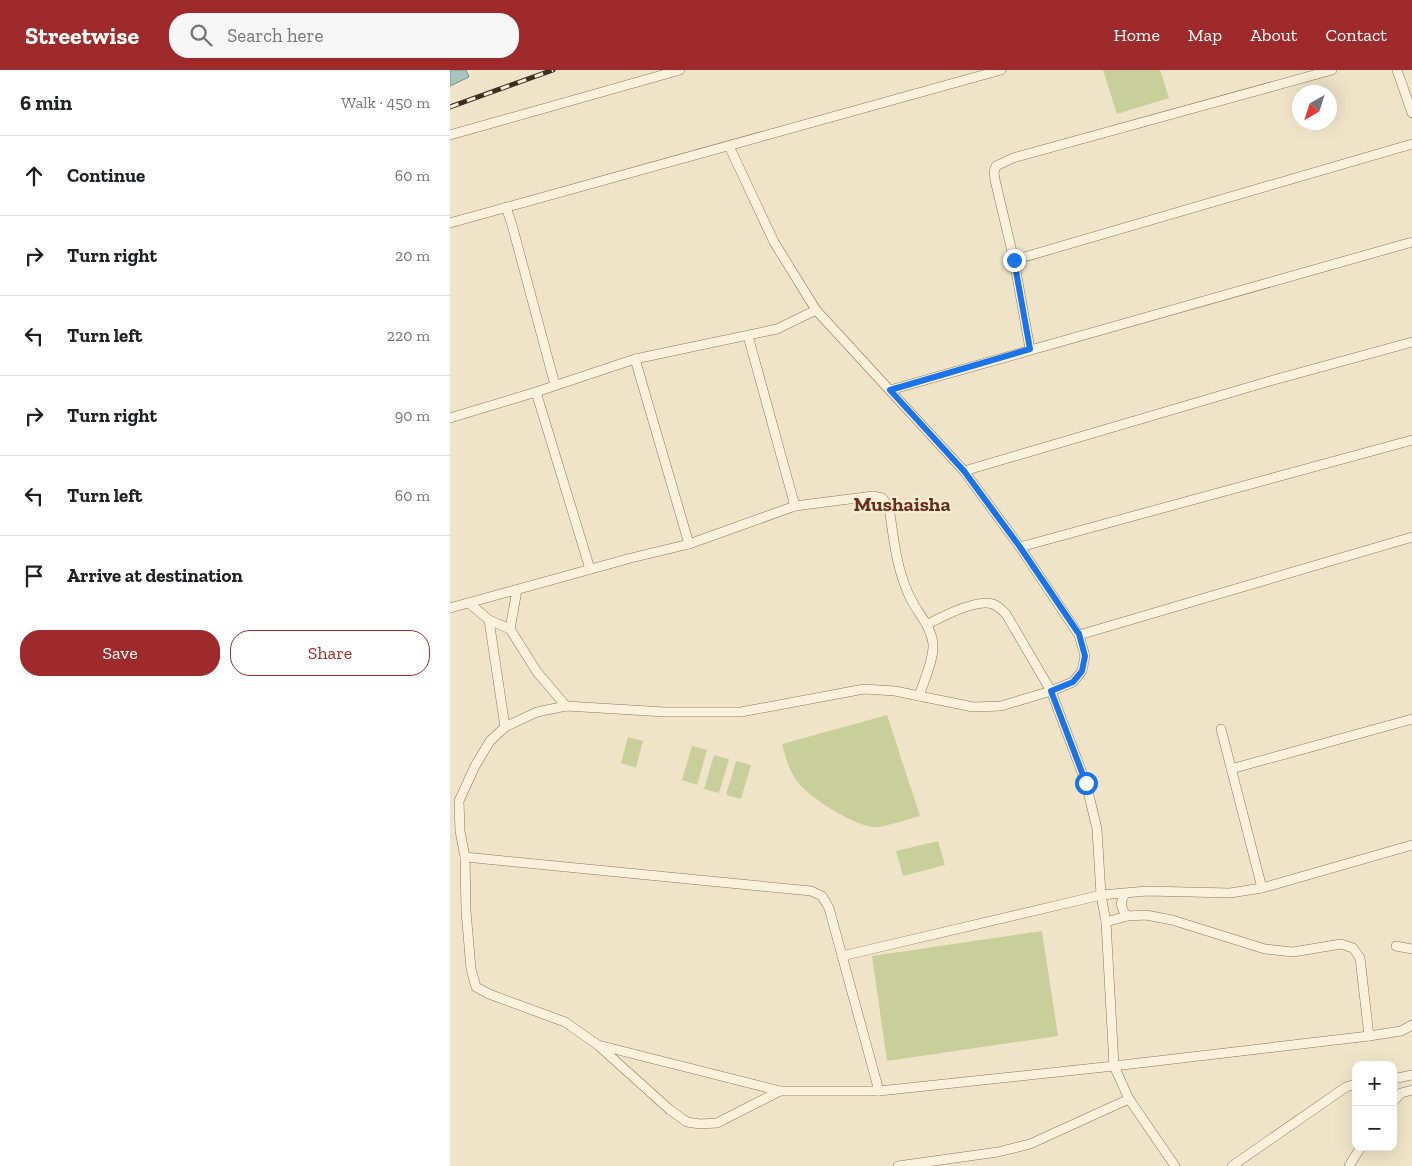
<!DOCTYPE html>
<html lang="en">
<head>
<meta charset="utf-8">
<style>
	body { margin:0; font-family:"Zilla Slab",serif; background:#f6f6f6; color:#202124 }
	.controls { position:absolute; right:15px; bottom:15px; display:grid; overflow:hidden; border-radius:10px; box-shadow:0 5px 20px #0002 }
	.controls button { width:45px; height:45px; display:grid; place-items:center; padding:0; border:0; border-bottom:1px solid #e0e0e0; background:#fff; color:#202124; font:25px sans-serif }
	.compass { position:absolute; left:842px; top:15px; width:45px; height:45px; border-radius:50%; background:#fff; box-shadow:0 5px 20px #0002; rotate:219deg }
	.stop { position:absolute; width:15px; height:15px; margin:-11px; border:4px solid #1a73e8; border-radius:50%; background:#fff }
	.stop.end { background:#1a73e8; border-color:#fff; box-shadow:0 1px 5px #0008 }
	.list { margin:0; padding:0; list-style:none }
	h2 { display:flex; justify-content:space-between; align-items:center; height:65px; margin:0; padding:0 20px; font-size:21px }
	h2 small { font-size:16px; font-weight:400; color:#757577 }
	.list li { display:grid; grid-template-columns:32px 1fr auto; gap:15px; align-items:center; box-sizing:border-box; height:80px; padding:0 20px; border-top:1px solid #e0e0e0 }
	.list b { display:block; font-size:19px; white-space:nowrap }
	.list em { font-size:16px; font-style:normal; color:#757577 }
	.actions { display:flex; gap:10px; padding:15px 20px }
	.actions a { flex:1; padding:11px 0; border:1px solid #9e2a2b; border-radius:20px; text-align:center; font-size:18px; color:#9e2a2b }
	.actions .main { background:#9e2a2b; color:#fff }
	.icon { flex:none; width:28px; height:28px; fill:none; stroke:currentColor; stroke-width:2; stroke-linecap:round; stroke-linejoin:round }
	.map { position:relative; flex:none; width:962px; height:1096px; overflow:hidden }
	header { display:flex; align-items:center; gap:30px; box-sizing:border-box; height:70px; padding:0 25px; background:#9e2a2b; color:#fff }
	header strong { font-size:24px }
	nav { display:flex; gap:28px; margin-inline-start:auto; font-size:18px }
	.search { width:350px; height:45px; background:#f6f6f6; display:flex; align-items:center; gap:12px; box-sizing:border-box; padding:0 18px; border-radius:20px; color:#757577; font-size:19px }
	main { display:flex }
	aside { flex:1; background:#fff }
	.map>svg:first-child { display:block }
	.green { fill:#c9cf9b }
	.water { fill:#a9c4bc; stroke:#6f938a }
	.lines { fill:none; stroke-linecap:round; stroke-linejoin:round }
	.minor-casing { stroke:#8d765c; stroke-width:10 }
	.minor { stroke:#faf1dc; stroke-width:9 }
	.rail-casing { stroke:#3d2e20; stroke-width:5 }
	.rail { stroke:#f7eed8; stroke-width:3; stroke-dasharray:9; stroke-linecap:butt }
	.route { stroke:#1a73e8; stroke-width:6 }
	.labels { text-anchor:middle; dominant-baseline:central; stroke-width:4.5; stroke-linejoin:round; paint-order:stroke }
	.neighbourhood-label { font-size:20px; font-weight:bold; fill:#6b2e1e; stroke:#f7eed8 }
</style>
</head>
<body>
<header>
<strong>Streetwise</strong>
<div class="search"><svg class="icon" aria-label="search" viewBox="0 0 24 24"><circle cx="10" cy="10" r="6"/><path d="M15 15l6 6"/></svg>Search here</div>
<nav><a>Home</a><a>Map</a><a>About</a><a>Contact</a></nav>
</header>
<main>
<aside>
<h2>6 min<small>Walk · 450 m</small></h2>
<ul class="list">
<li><svg class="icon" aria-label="ahead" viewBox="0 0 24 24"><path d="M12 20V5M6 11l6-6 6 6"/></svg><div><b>Continue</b></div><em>60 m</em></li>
<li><svg class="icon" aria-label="right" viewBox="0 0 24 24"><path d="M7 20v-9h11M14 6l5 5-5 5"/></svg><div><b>Turn right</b></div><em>20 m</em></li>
<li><svg class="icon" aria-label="left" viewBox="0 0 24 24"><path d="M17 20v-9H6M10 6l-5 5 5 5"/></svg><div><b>Turn left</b></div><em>220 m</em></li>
<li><svg class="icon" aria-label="right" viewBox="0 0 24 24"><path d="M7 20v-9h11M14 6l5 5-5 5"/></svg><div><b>Turn right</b></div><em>90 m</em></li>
<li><svg class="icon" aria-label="left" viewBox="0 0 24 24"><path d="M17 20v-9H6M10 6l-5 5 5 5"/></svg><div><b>Turn left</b></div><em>60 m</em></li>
<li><svg class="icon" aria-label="arrive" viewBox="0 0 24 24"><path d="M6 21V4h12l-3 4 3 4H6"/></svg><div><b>Arrive at destination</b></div></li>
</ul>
<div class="actions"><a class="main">Save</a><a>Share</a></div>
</aside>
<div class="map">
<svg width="962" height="1096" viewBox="0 0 962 1096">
	<rect width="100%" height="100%" fill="#f0e4c8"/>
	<g class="green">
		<polygon points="653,0 710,0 719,28 667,44"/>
		<path d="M437,645l33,101c-12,3 -34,11 -45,11 -19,0 -61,-27 -74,-41 -11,-12 -15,-27 -19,-42z"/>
		<polygon points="178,667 193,671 186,698 171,693"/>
		<polygon points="242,676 257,680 247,715 232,710"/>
		<polygon points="264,685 279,689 269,723 254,719"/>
		<polygon points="286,691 301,695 291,729 276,725"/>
		<polygon points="488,771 495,795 453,806 446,781"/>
		<polygon points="592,861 608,966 437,991 422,886"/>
	</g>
	<polygon class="water" points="0,0 16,0 19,7 0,16"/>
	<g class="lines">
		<defs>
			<g id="minor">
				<polyline points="947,0 962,43"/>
				<polyline points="0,65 230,0"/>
				<polyline points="279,76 324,172 366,240 514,401 570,477 629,565 635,586 632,601 623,612 601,621 551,636 523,637 445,621 414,619 291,642 215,642 116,636 87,642 55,657 40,671 25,696 9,731 10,761 15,787 16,841 21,899 26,917 39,924 115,952 148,975 330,1021 429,1021 664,996 919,966 951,961 962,955"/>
				<polyline points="56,137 62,155 105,315"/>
				<polyline points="0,153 551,0"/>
				<polyline points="564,190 962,74"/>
				<polyline points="298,266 345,436"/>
				<polyline points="580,279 564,190 545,110 544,102 546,96 563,88 882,0"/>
				<polyline points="185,289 239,474"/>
				<polyline points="440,320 962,172"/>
				<polyline points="86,322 140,499"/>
				<polyline points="0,348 86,322 185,289 327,259 366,240"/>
				<polyline points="514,401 820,311 962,272"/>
				<polyline points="570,477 962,370"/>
				<polyline points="19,533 39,550 60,559 87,602 116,636"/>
				<path d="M0,538l181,-50 58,-14 106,-38 78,-10 9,2 7,8c4,29 7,60 19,87 7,18 23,31 25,51 1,15 -9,37 -14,52"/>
				<polyline points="39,550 55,657"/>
				<path d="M478,554c15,-8 48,-25 65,-20 5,2 9,6 13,10l45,77 35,92 11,46 4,66 5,27 8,144 15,33 46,67"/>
				<polyline points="60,559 67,520"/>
				<polyline points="629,565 962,467"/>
				<polyline points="771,659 812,818"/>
				<polyline points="781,699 962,649"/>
				<polyline points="15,787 361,821 372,826 379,838 429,1021"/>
				<path d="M675,824c-6,9 -4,14 2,22"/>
				<polyline points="656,852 677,846 696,845 722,850 815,879 843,882 891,874 903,878 910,888 919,966"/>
				<polyline points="946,876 962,879"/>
				<polyline points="392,886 651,825 697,821 780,823 812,818 962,775"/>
				<polyline points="150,977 220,1040 237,1052 250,1054 267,1053 330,1021"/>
				<polyline points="943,1009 962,1005"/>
				<polyline points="943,1032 951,1023 962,1020"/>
				<polyline points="448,1096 548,1082 580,1074 679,1029"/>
				<polyline points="782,1096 896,1017 906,1014"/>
				<polyline points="899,1096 911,1077"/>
			</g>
		</defs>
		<use href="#minor" class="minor-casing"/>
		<use href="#minor" class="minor"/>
		<defs>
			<polyline id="rail" points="0,37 103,0"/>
		</defs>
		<use href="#rail" class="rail-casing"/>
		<use href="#rail" class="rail"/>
	</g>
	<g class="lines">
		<polyline class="route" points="564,190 580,279 440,320 514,401 570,477 629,564 635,586 632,601 623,612 601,621 636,713"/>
	</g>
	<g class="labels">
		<g class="neighbourhood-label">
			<text x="452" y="434">Mushaisha</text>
		</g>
	</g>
</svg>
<div class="controls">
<button>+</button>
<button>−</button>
</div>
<svg class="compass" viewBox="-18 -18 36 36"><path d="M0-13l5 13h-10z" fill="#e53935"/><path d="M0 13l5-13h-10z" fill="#757577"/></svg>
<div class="stop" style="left:636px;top:713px"></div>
<div class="stop end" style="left:564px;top:190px"></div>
</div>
</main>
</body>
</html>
